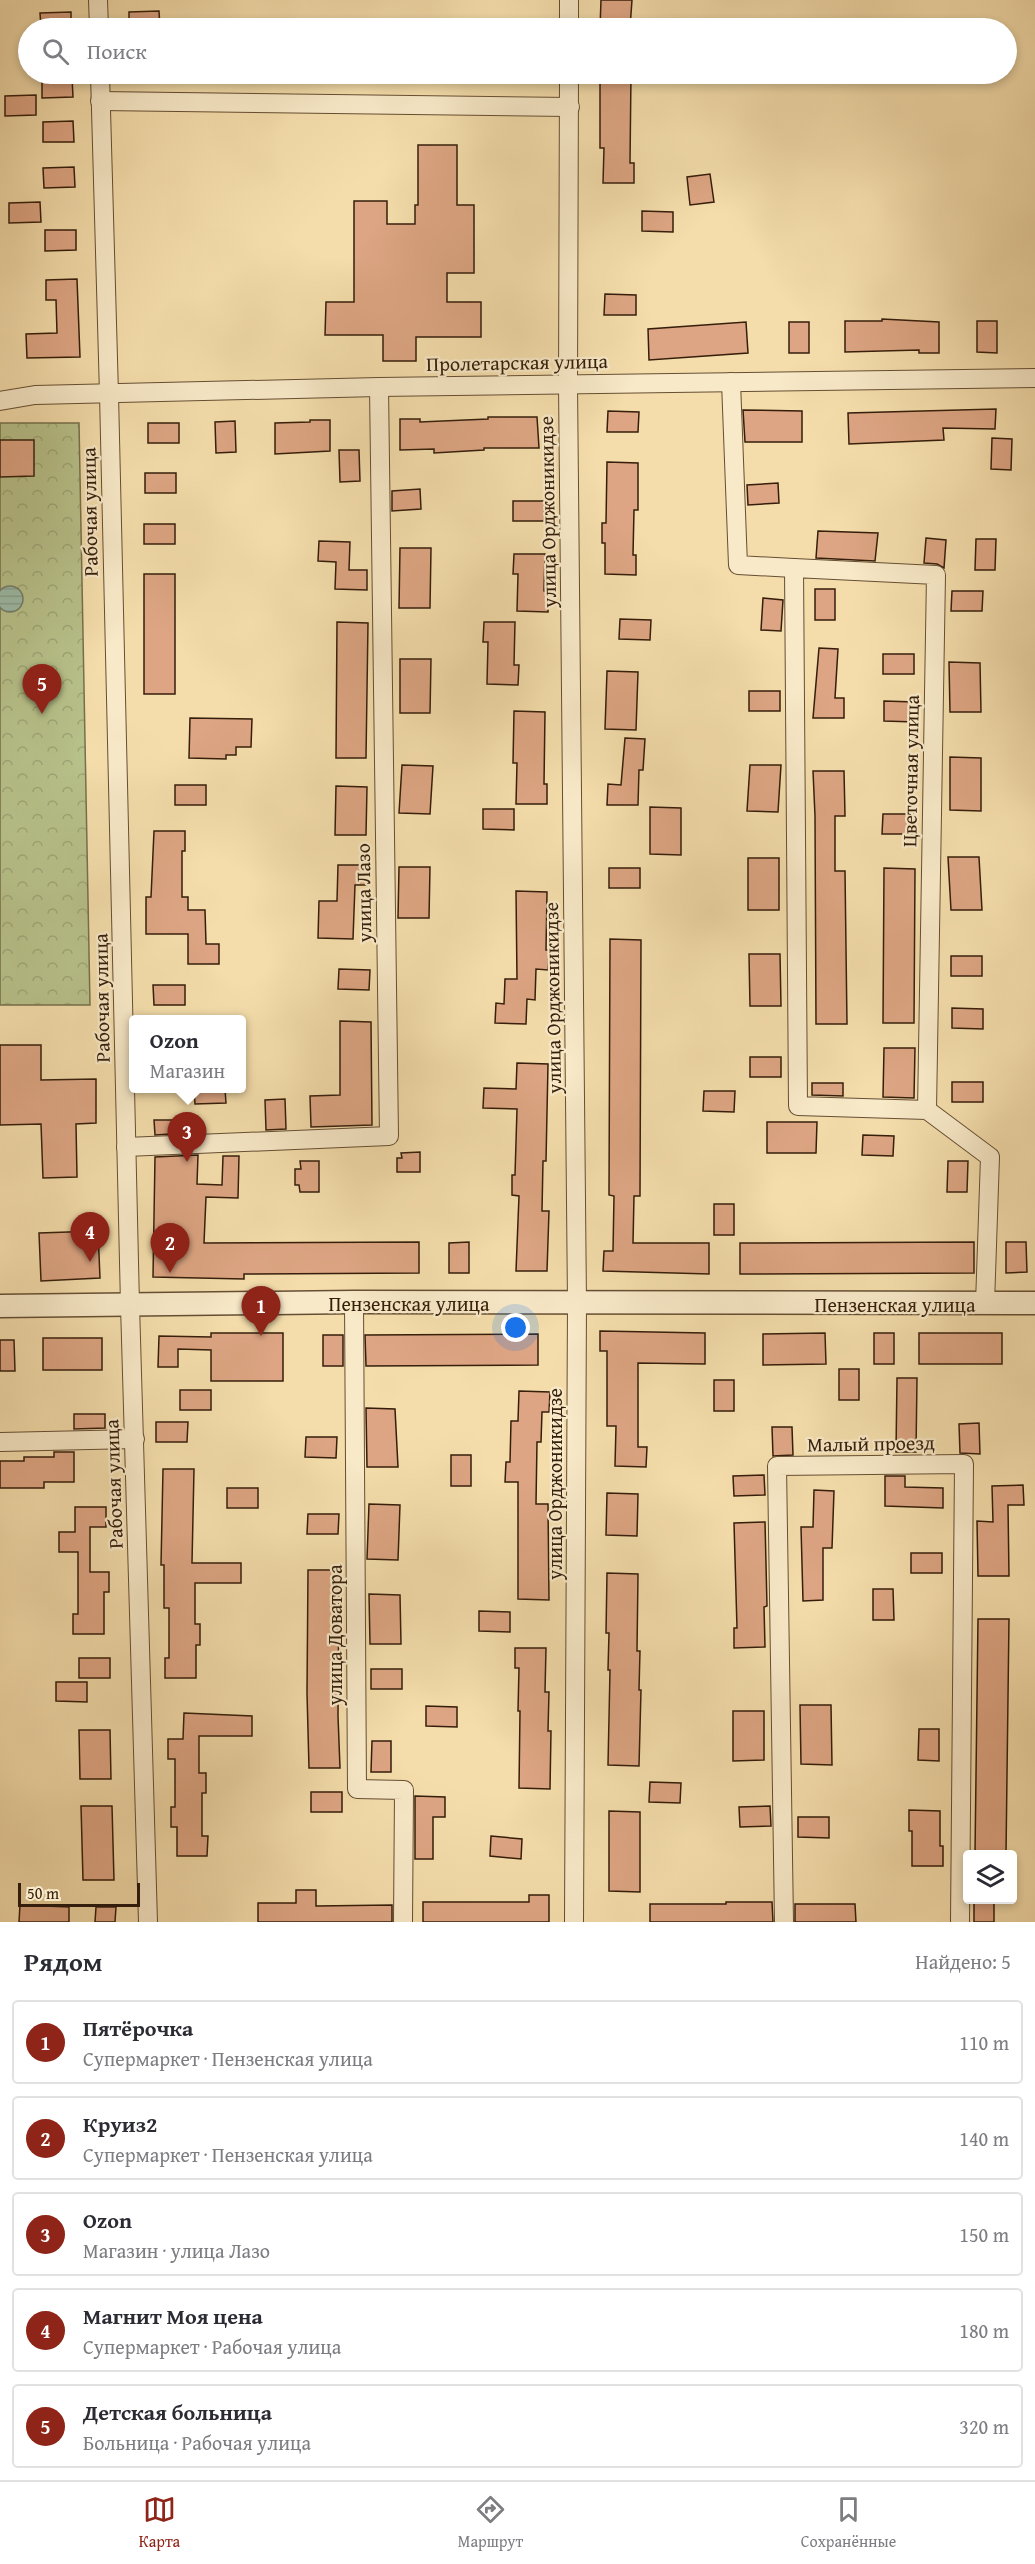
<!DOCTYPE html>
<html lang="ru">
<head>
<meta charset="utf-8">
<style>
	body { margin:0; font-family:"Gentium Book Plus",serif; background:#f7f7f7; color:#2b2b33 }
	.controls { position:absolute; right:18px; bottom:18px; display:grid; overflow:hidden; border-radius:6px; box-shadow:0 3px 9px #0003 }
	.controls button { width:54px; height:54px; display:grid; place-items:center; padding:0; border:0; border-bottom:2px solid #e1e1e2; background:#fff; color:#2b2b33; font:30px sans-serif }
	.scale { position:absolute; left:18px; bottom:15px; width:122px; box-sizing:border-box; padding-left:6px; border:3px solid #351e0b; border-top:0; font-size:16px; line-height:21px; white-space:nowrap; color:#351e0b; -webkit-text-stroke:4px #f8e9c8; paint-order:stroke }
	.you { position:absolute; left:516px; top:1328px; width:21px; height:21px; margin:-15px; border:4px solid #fff; border-radius:50%; background:#1a73e8; box-shadow:0 0 0 9px #1a73e833 }
	.badge { display:grid; place-items:center; width:39px; height:39px; border-radius:50%; background:#8f2418; color:#fff; font-size:20px; font-weight:700 }
	.pin { position:absolute; translate:-50% -50px; filter:drop-shadow(0 2px 3px #0008) }
	.pin::after { content:''; position:absolute; top:32px; width:21px; height:18px; background:inherit; clip-path:polygon(0 0,100% 0,50% 100%) }
	.popup { position:absolute; left:129px; top:1015px; width:117px; height:78px; box-sizing:border-box; display:grid; place-content:center; border-radius:6px; background:#fff; filter:drop-shadow(0 2px 4px #0005); font-size:20px; white-space:nowrap; color:#7c7c81 }
	.popup b { font-size:22px; color:#2b2b33 }
	.popup::after { content:''; position:absolute; left:50%; top:100%; margin-left:-12px; border:12px solid transparent; border-top-color:#fff }
	.list { margin:0; padding:0; list-style:none }
	h2 { display:flex; justify-content:space-between; align-items:center; height:78px; margin:0; padding:0 24px; font-size:26px }
	h2 small { font-size:20px; font-weight:400; color:#7c7c81 }
	.list li { display:grid; grid-template-columns:39px 1fr auto; gap:18px; align-items:center; box-sizing:border-box; height:84px; margin:0 12px 12px; padding:0 12px; border:2px solid #e1e1e2; border-radius:6px }
	.list b { display:block; font-size:22px; white-space:nowrap }
	.list p { margin:0; font-size:20px; white-space:nowrap; color:#7c7c81 }
	.list em { font-size:20px; font-style:normal; color:#7c7c81 }
	.icon { flex:none; width:33px; height:33px; fill:none; stroke:currentColor; stroke-width:2; stroke-linecap:round; stroke-linejoin:round }
	.map { position:relative; flex:none; width:1035px; height:1922px; overflow:hidden }
	.search { position:absolute; background:#fff; box-shadow:0 3px 9px #0003; left:18px; right:18px; top:18px; height:66px; display:flex; align-items:center; gap:15px; box-sizing:border-box; padding:0 21px; border-radius:33px; color:#7c7c81; font-size:22px }
	.sheet { height:558px; background:#fff }
	nav { display:flex; justify-content:space-around; align-items:center; box-sizing:border-box; height:84px; border-top:2px solid #e1e1e2; background:#fff; font-size:16px; color:#7c7c81 }
	nav a { display:grid; justify-items:center; gap:3px }
	nav .on { color:#8f2418 }
	.map>svg:first-child { display:block }
	.forest { fill:url(#forest-crowns); stroke:#76704b; stroke-width:1.5 }
	.water { fill:url(#water-rules); stroke:#737d69; stroke-width:1.5 }
	.building { fill:#dda583; stroke:#351e0b; stroke-width:1.5 }
	.lines { fill:none; stroke-linecap:round; stroke-linejoin:round }
	.minor-casing { stroke:#654e33; stroke-width:20 }
	.tertiary-casing { stroke:#654e33; stroke-width:25 }
	.minor { stroke:#f8e9c8; stroke-width:18 }
	.tertiary { stroke:#f8e9c8; stroke-width:22 }
	.labels { text-anchor:middle; dominant-baseline:central; stroke-width:4.5; stroke-linejoin:round; paint-order:stroke }
	.street-label { font-size:20px; fill:#351e0b; stroke:#f8e9c8 }
</style>
</head>
<body>
<div class="map">
<svg width="1035" height="1922" viewBox="0 0 1035 1922">
	<defs>
		<pattern id="forest-crowns" width="20" height="18" patternUnits="userSpaceOnUse" patternTransform="scale(1.5)"><rect width="20" height="18" fill="#b8c28b"/><path d="M2 6a3 3 0 1 1 6 0M12 15a3 3 0 1 1 6 0" fill="none" stroke="#9fa677"/></pattern>
		<pattern id="water-rules" width="6" height="5" patternUnits="userSpaceOnUse" patternTransform="scale(1.5)"><rect width="6" height="5" fill="#9cbca8"/><path d="M0 2.5h6" fill="none" stroke="#87a18f"/></pattern>
	</defs>
	<rect width="100%" height="100%" fill="#f4ddab"/>
	<filter id="stains"><feTurbulence type="fractalNoise" baseFrequency=".00333" numOctaves="4"/><feColorMatrix values="0 0 0 0 .2 0 0 0 0 .09 0 0 0 0 .02 0 0 0 .5 -.17"/></filter>
	<radialGradient id="worn" r=".72"><stop offset=".6" stop-color="#630" stop-opacity="0"/><stop offset="1" stop-color="#630" stop-opacity=".3"/></radialGradient>
	<polygon class="forest" points="0,423 79,423 90,1005 0,1005"/>
	<circle class="water" cx="10" cy="599" r="13"/>
	<g class="building">
		<polygon points="601,0 632,0 630,28 600,28"/>
		<polygon points="159,11 160,28 129,28 129,12"/>
		<polygon points="71,12 71,28 41,28 40,13"/>
		<polygon points="600,74 631,74 630,163 634,163 634,183 603,183 604,148 600,148"/>
		<polygon points="42,77 72,77 73,97 42,98"/>
		<polygon points="36,95 36,115 5,116 5,96"/>
		<polygon points="73,121 74,142 43,142 43,122"/>
		<polygon points="418,145 457,145 457,205 474,205 474,273 447,273 447,302 481,302 481,337 416,337 416,361 383,361 383,335 325,335 326,302 354,302 354,201 387,201 387,224 415,224 415,205 418,205"/>
		<polygon points="74,167 75,187 44,188 43,168"/>
		<polygon points="710,174 714,202 690,205 687,177"/>
		<polygon points="40,202 41,222 9,223 9,203"/>
		<polygon points="642,211 673,212 673,232 642,231"/>
		<polygon points="45,230 76,230 76,250 45,251"/>
		<polygon points="77,279 80,357 27,358 26,334 57,333 56,300 46,300 46,280"/>
		<polygon points="605,294 636,295 636,315 604,315"/>
		<polygon points="882,319 939,322 939,353 919,353 919,350 845,352 845,321 882,321"/>
		<polygon points="977,321 997,321 997,353 977,352"/>
		<polygon points="746,322 748,353 649,360 648,329"/>
		<rect x="789" y="322" width="20" height="31"/>
		<polygon points="996,409 995,429 943,428 944,440 849,444 848,413"/>
		<polygon points="743,410 802,411 802,442 745,442"/>
		<polygon points="608,411 639,412 638,432 607,432"/>
		<polygon points="488,417 537,417 539,448 484,448 484,450 434,453 434,449 400,450 400,419 420,419 420,422 488,419"/>
		<polygon points="310,420 330,420 330,451 275,454 275,423 310,422"/>
		<polygon points="235,421 236,452 216,453 215,422"/>
		<rect x="148" y="423" width="31" height="20"/>
		<polygon points="992,438 1012,439 1011,470 991,469"/>
		<polygon points="0,440 34,440 34,476 0,477"/>
		<polygon points="339,450 359,450 360,481 340,482"/>
		<polygon points="607,462 638,463 638,510 634,510 633,555 636,555 636,575 605,574 605,543 602,543 602,523 606,523"/>
		<rect x="145" y="473" width="31" height="20"/>
		<polygon points="778,483 779,503 748,505 747,485"/>
		<polygon points="420,489 421,509 392,511 392,491"/>
		<rect x="513" y="501" width="31" height="20"/>
		<rect x="144" y="524" width="31" height="20"/>
		<polygon points="818,531 878,533 875,561 816,558"/>
		<polygon points="926,538 946,540 944,568 937,564 924,563"/>
		<polygon points="976,539 996,539 995,570 975,570"/>
		<polygon points="319,541 350,542 349,570 367,570 367,590 335,589 336,562 318,561"/>
		<polygon points="400,548 431,548 430,608 399,608"/>
		<polygon points="514,554 545,554 544,591 548,592 548,612 517,611 518,574 513,574"/>
		<rect x="144" y="574" width="31" height="120"/>
		<rect x="815" y="589" width="20" height="31"/>
		<polygon points="952,591 983,591 982,611 951,611"/>
		<polygon points="763,598 783,600 781,631 761,630"/>
		<polygon points="620,619 651,620 650,640 619,639"/>
		<polygon points="337,622 368,623 366,758 336,758"/>
		<polygon points="484,622 515,622 514,665 519,665 518,685 487,684 488,642 483,642"/>
		<polygon points="819,648 838,649 835,698 844,698 844,718 813,718"/>
		<rect x="883" y="654" width="31" height="20"/>
		<polygon points="400,659 431,659 430,713 400,713"/>
		<polygon points="949,662 980,663 981,712 950,712"/>
		<polygon points="607,671 638,672 636,730 605,729"/>
		<rect x="749" y="691" width="31" height="20"/>
		<polygon points="884,701 915,702 915,722 884,721"/>
		<polygon points="514,711 545,712 544,784 547,784 547,804 516,804 517,763 513,763"/>
		<polygon points="190,718 252,719 251,747 236,747 236,755 226,755 226,759 189,758"/>
		<polygon points="625,738 645,739 643,770 639,770 638,805 607,805 608,784 621,785"/>
		<polygon points="950,757 981,758 981,811 950,810"/>
		<polygon points="402,765 433,766 430,814 399,813"/>
		<polygon points="750,765 781,765 778,812 747,811"/>
		<polygon points="813,771 844,771 845,816 835,816 835,871 845,871 847,1024 816,1024 815,816"/>
		<rect x="175" y="785" width="31" height="20"/>
		<polygon points="336,786 367,787 366,835 335,835"/>
		<polygon points="650,807 681,808 681,855 650,854"/>
		<polygon points="483,809 514,809 514,830 483,829"/>
		<polygon points="883,814 914,814 914,834 882,834"/>
		<polygon points="154,831 185,831 185,851 182,851 182,897 188,897 188,910 205,910 206,944 219,944 219,964 188,964 188,934 146,934 146,897 151,897"/>
		<polygon points="948,857 979,857 982,910 951,910"/>
		<rect x="748" y="858" width="31" height="52"/>
		<polygon points="338,865 369,865 368,885 355,885 353,939 318,938 319,901 337,901"/>
		<polygon points="399,867 430,867 429,918 398,918"/>
		<rect x="609" y="868" width="31" height="20"/>
		<polygon points="884,868 915,869 914,1023 883,1023"/>
		<polygon points="516,891 547,892 546,950 549,950 548,970 536,969 535,1000 527,999 526,1024 495,1023 496,1003 504,1004 505,979 517,979"/>
		<polygon points="610,939 641,940 640,1196 634,1196 633,1243 709,1243 709,1274 603,1271 604,1251 613,1251 614,1196 609,1195"/>
		<polygon points="749,954 780,954 781,1006 750,1006"/>
		<rect x="951" y="956" width="31" height="20"/>
		<polygon points="339,969 370,970 369,990 338,989"/>
		<polygon points="153,985 185,985 185,1005 154,1005"/>
		<polygon points="952,1008 983,1009 983,1029 952,1028"/>
		<polygon points="340,1021 371,1022 372,1125 311,1127 310,1096 340,1095"/>
		<polygon points="0,1045 41,1045 41,1080 96,1079 96,1123 76,1124 77,1177 43,1178 41,1124 0,1125"/>
		<polygon points="884,1048 915,1048 914,1098 883,1097"/>
		<rect x="750" y="1057" width="31" height="20"/>
		<polygon points="517,1063 548,1064 546,1161 543,1161 542,1211 549,1211 547,1271 516,1271 519,1196 512,1195 512,1175 515,1175 517,1109 483,1108 484,1088 516,1089"/>
		<rect x="952" y="1082" width="31" height="20"/>
		<polygon points="812,1083 843,1083 843,1096 812,1095"/>
		<polygon points="194,1089 225,1089 226,1103 195,1104"/>
		<polygon points="704,1091 735,1091 734,1112 703,1111"/>
		<polygon points="285,1099 286,1129 266,1130 265,1100"/>
		<polygon points="154,1120 186,1120 186,1133 155,1135"/>
		<polygon points="767,1122 817,1122 816,1153 767,1153"/>
		<polygon points="863,1135 894,1136 893,1156 862,1155"/>
		<polygon points="420,1152 420,1172 397,1172 397,1158 402,1158 401,1153"/>
		<polygon points="198,1155 197,1184 222,1185 223,1156 239,1156 238,1198 206,1197 204,1243 419,1242 419,1273 244,1274 244,1279 153,1277 155,1157"/>
		<polygon points="300,1161 319,1161 319,1192 300,1192 299,1185 295,1185 295,1169 301,1169"/>
		<polygon points="948,1161 968,1161 967,1192 947,1192"/>
		<rect x="714" y="1204" width="20" height="31"/>
		<polygon points="98,1231 100,1278 41,1281 39,1233"/>
		<polygon points="469,1242 469,1273 449,1273 449,1243"/>
		<polygon points="974,1242 974,1273 740,1274 740,1243"/>
		<polygon points="1006,1242 1026,1242 1027,1272 1006,1273"/>
		<polygon points="600,1331 705,1333 705,1364 638,1363 638,1447 647,1447 646,1467 615,1466 616,1426 607,1426 607,1351 600,1351"/>
		<polygon points="211,1333 283,1333 283,1381 211,1381 211,1350 178,1349 178,1367 158,1367 159,1336 211,1337"/>
		<polygon points="825,1333 826,1364 763,1365 763,1334"/>
		<rect x="874" y="1333" width="20" height="31"/>
		<rect x="919" y="1333" width="83" height="31"/>
		<polygon points="538,1334 538,1365 366,1366 365,1335"/>
		<rect x="323" y="1335" width="20" height="31"/>
		<rect x="43" y="1338" width="59" height="32"/>
		<polygon points="0,1340 14,1340 15,1371 0,1371"/>
		<rect x="839" y="1369" width="20" height="31"/>
		<polygon points="897,1378 917,1378 916,1452 896,1452"/>
		<rect x="714" y="1380" width="20" height="31"/>
		<rect x="180" y="1390" width="31" height="20"/>
		<polygon points="519,1391 550,1392 549,1412 542,1412 541,1442 537,1442 536,1504 548,1504 549,1600 518,1599 518,1482 505,1482 506,1462 510,1462 511,1421 518,1421"/>
		<polygon points="366,1408 395,1409 398,1467 367,1467"/>
		<polygon points="74,1414 105,1414 105,1428 74,1429"/>
		<polygon points="156,1422 188,1422 187,1442 156,1442"/>
		<polygon points="979,1423 980,1454 960,1453 959,1424"/>
		<polygon points="772,1427 792,1427 793,1455 773,1456"/>
		<polygon points="306,1437 337,1437 336,1458 305,1457"/>
		<polygon points="54,1452 74,1452 74,1482 44,1482 44,1488 0,1488 0,1461 24,1461 24,1457 54,1457"/>
		<rect x="451" y="1455" width="20" height="31"/>
		<polygon points="163,1469 194,1469 192,1563 241,1563 241,1583 195,1583 195,1624 200,1624 200,1645 196,1645 196,1678 165,1678 165,1658 169,1658 169,1608 164,1608 164,1565 161,1565"/>
		<polygon points="764,1475 765,1495 734,1496 733,1476"/>
		<polygon points="885,1476 905,1476 905,1487 943,1488 943,1508 885,1506"/>
		<polygon points="1023,1485 1024,1505 1008,1505 1009,1576 978,1576 977,1521 993,1522 992,1486"/>
		<rect x="227" y="1488" width="31" height="20"/>
		<polygon points="814,1490 834,1491 832,1548 823,1548 823,1600 803,1601 801,1527 813,1527"/>
		<polygon points="607,1493 638,1494 637,1536 606,1535"/>
		<polygon points="369,1504 400,1505 398,1560 367,1559"/>
		<polygon points="75,1507 106,1507 106,1527 90,1527 90,1572 109,1572 109,1592 104,1592 104,1634 73,1634 73,1614 78,1614 78,1552 59,1552 59,1532 75,1532"/>
		<polygon points="308,1514 339,1514 338,1534 307,1534"/>
		<polygon points="765,1522 767,1606 764,1607 765,1647 734,1648 734,1628 737,1628 734,1523"/>
		<rect x="911" y="1553" width="31" height="20"/>
		<polygon points="308,1570 339,1570 338,1716 340,1768 309,1768 307,1693"/>
		<polygon points="607,1573 638,1574 637,1651 640,1651 639,1690 641,1690 639,1766 608,1765 610,1670 608,1670 609,1633 606,1633"/>
		<polygon points="873,1589 893,1589 894,1620 873,1620"/>
		<polygon points="369,1594 400,1595 401,1644 370,1644"/>
		<polygon points="479,1611 510,1612 510,1632 479,1631"/>
		<polygon points="978,1619 1009,1619 1006,1854 975,1854"/>
		<polygon points="515,1648 546,1648 545,1692 549,1692 548,1731 551,1731 550,1789 519,1788 520,1711 518,1711 519,1668 515,1668"/>
		<rect x="79" y="1658" width="31" height="20"/>
		<rect x="371" y="1669" width="31" height="20"/>
		<polygon points="56,1682 87,1682 87,1702 56,1701"/>
		<polygon points="800,1705 831,1705 832,1765 801,1764"/>
		<polygon points="426,1706 457,1707 457,1727 426,1726"/>
		<polygon points="733,1711 764,1711 764,1760 733,1761"/>
		<polygon points="184,1713 252,1716 252,1736 199,1736 199,1773 206,1773 206,1793 202,1793 202,1836 208,1836 207,1856 177,1856 177,1827 171,1827 171,1807 175,1807 175,1759 168,1759 168,1739 183,1739"/>
		<polygon points="919,1729 939,1729 939,1761 918,1760"/>
		<polygon points="79,1730 110,1730 111,1779 80,1779"/>
		<polygon points="372,1741 391,1741 391,1772 371,1772"/>
		<polygon points="650,1782 681,1783 680,1803 649,1802"/>
		<rect x="311" y="1792" width="31" height="20"/>
		<polygon points="415,1796 445,1797 445,1817 433,1817 433,1859 415,1859"/>
		<polygon points="81,1806 112,1806 114,1880 83,1880"/>
		<polygon points="770,1806 771,1826 740,1827 739,1807"/>
		<polygon points="909,1810 940,1811 940,1846 943,1846 943,1866 912,1866 912,1831 909,1831"/>
		<polygon points="609,1811 640,1812 640,1892 609,1891"/>
		<polygon points="798,1817 829,1817 829,1838 798,1837"/>
		<polygon points="491,1836 522,1839 521,1859 490,1856"/>
		<polygon points="296,1890 316,1890 316,1906 392,1905 392,1922 258,1922 258,1903 296,1903"/>
		<polygon points="529,1895 549,1895 549,1922 423,1922 423,1902 529,1902"/>
		<polygon points="726,1902 772,1902 773,1922 650,1922 650,1904 726,1904"/>
		<rect x="974" y="1902" width="20" height="20"/>
		<polygon points="795,1904 855,1904 856,1922 795,1922"/>
		<polygon points="20,1905 69,1907 69,1922 19,1922"/>
		<polygon points="96,1907 116,1907 115,1922 95,1922"/>
	</g>
	<g class="lines">
		<defs>
			<g id="minor">
				<polyline points="98,0 99,28"/>
				<polyline points="569,0 569,28"/>
				<polyline points="100,74 109,394 130,1305 148,1922"/>
				<polyline points="569,74 568,384 577,1303 574,1922"/>
				<polyline points="100,101 570,107"/>
				<polyline points="731,382 738,565 794,568"/>
				<polyline points="0,401 35,395 379,387 1035,378"/>
				<polyline points="927,1110 798,1106 794,568 936,575 927,1110 990,1157 985,1304"/>
				<polyline points="126,1147 389,1136 379,387"/>
				<polyline points="354,1302 357,1789 404,1790 403,1922"/>
				<polyline points="0,1442 135,1439"/>
				<polyline points="784,1922 777,1466 964,1464 960,1922"/>
			</g>
			<polyline id="tertiary" points="0,1306 354,1302 1035,1303"/>
		</defs>
		<use href="#minor" class="minor-casing"/>
		<use href="#tertiary" class="tertiary-casing"/>
		<use href="#minor" class="minor"/>
		<use href="#tertiary" class="tertiary"/>
	</g>
	<g class="labels">
		<g class="street-label">
			<text transform="translate(517 362) rotate(-1)">Пролетарская улица</text>
			<text transform="translate(89 512) rotate(-91)">Рабочая улица</text>
			<text transform="translate(547 512) rotate(-91)">улица Орджоникидзе</text>
			<text transform="translate(910 771) rotate(-89)">Цветочная улица</text>
			<text transform="translate(363 893) rotate(-91)">улица Лазо</text>
			<text transform="translate(101 998) rotate(-91)">Рабочая улица</text>
			<text transform="translate(552 998) rotate(-91)">улица Орджоникидзе</text>
			<text x="409" y="1303">Пензенская улица</text>
			<text x="895" y="1304">Пензенская улица</text>
			<text transform="translate(871 1443) rotate(-1)">Малый проезд</text>
			<text transform="translate(113 1484) rotate(-92)">Рабочая улица</text>
			<text transform="translate(554 1484) rotate(-90)">улица Орджоникидзе</text>
			<text transform="translate(334 1635) rotate(-90)">улица Доватора</text>
		</g>
	</g>
	<rect width="100%" height="100%" filter="url(#stains)"/>
	<rect width="100%" height="100%" fill="url(#worn)"/>
</svg>
<div class="controls">
<button><svg class="icon" aria-label="layers" viewBox="0 0 24 24"><path d="M12 4l9 5-9 5-9-5zM3 14l9 5 9-5"/></svg></button>
</div>
<div class="scale">50 m</div>
<div class="you"></div>
<div class="pin badge" style="left:261px;top:1336px">1</div>
<div class="pin badge" style="left:170px;top:1273px">2</div>
<div class="pin badge" style="left:187px;top:1162px">3</div>
<div class="popup"><b>Ozon</b>Магазин</div>
<div class="pin badge" style="left:90px;top:1262px">4</div>
<div class="pin badge" style="left:42px;top:714px">5</div>
<div class="search"><svg class="icon" aria-label="search" viewBox="0 0 24 24"><circle cx="10" cy="10" r="6"/><path d="M15 15l6 6"/></svg>Поиск</div>
</div>
<section class="sheet">
<h2>Рядом<small>Найдено: 5</small></h2>
<ul class="list">
<li><span class="badge">1</span><div><b>Пятёрочка</b><p>Супермаркет · Пензенская улица</p></div><em>110 m</em></li>
<li><span class="badge">2</span><div><b>Круиз2</b><p>Супермаркет · Пензенская улица</p></div><em>140 m</em></li>
<li><span class="badge">3</span><div><b>Ozon</b><p>Магазин · улица Лазо</p></div><em>150 m</em></li>
<li><span class="badge">4</span><div><b>Магнит Моя цена</b><p>Супермаркет · Рабочая улица</p></div><em>180 m</em></li>
<li><span class="badge">5</span><div><b>Детская больница</b><p>Больница · Рабочая улица</p></div><em>320 m</em></li>
</ul>
</section>
<nav>
<a class="on"><svg class="icon" aria-label="map" viewBox="0 0 24 24"><path d="M3 6l6-2 6 2 6-2v14l-6 2-6-2-6 2zM9 4v14M15 6v14"/></svg>Карта</a>
<a><svg class="icon" aria-label="directions" viewBox="0 0 24 24"><path d="M12 3l9 9-9 9-9-9zM9 14v-3h6M13 9l2 2-2 2"/></svg>Маршрут</a>
<a><svg class="icon" aria-label="saved" viewBox="0 0 24 24"><path d="M7 4h10v16l-5-4-5 4z"/></svg>Сохранённые</a>
</nav>
</body>
</html>
